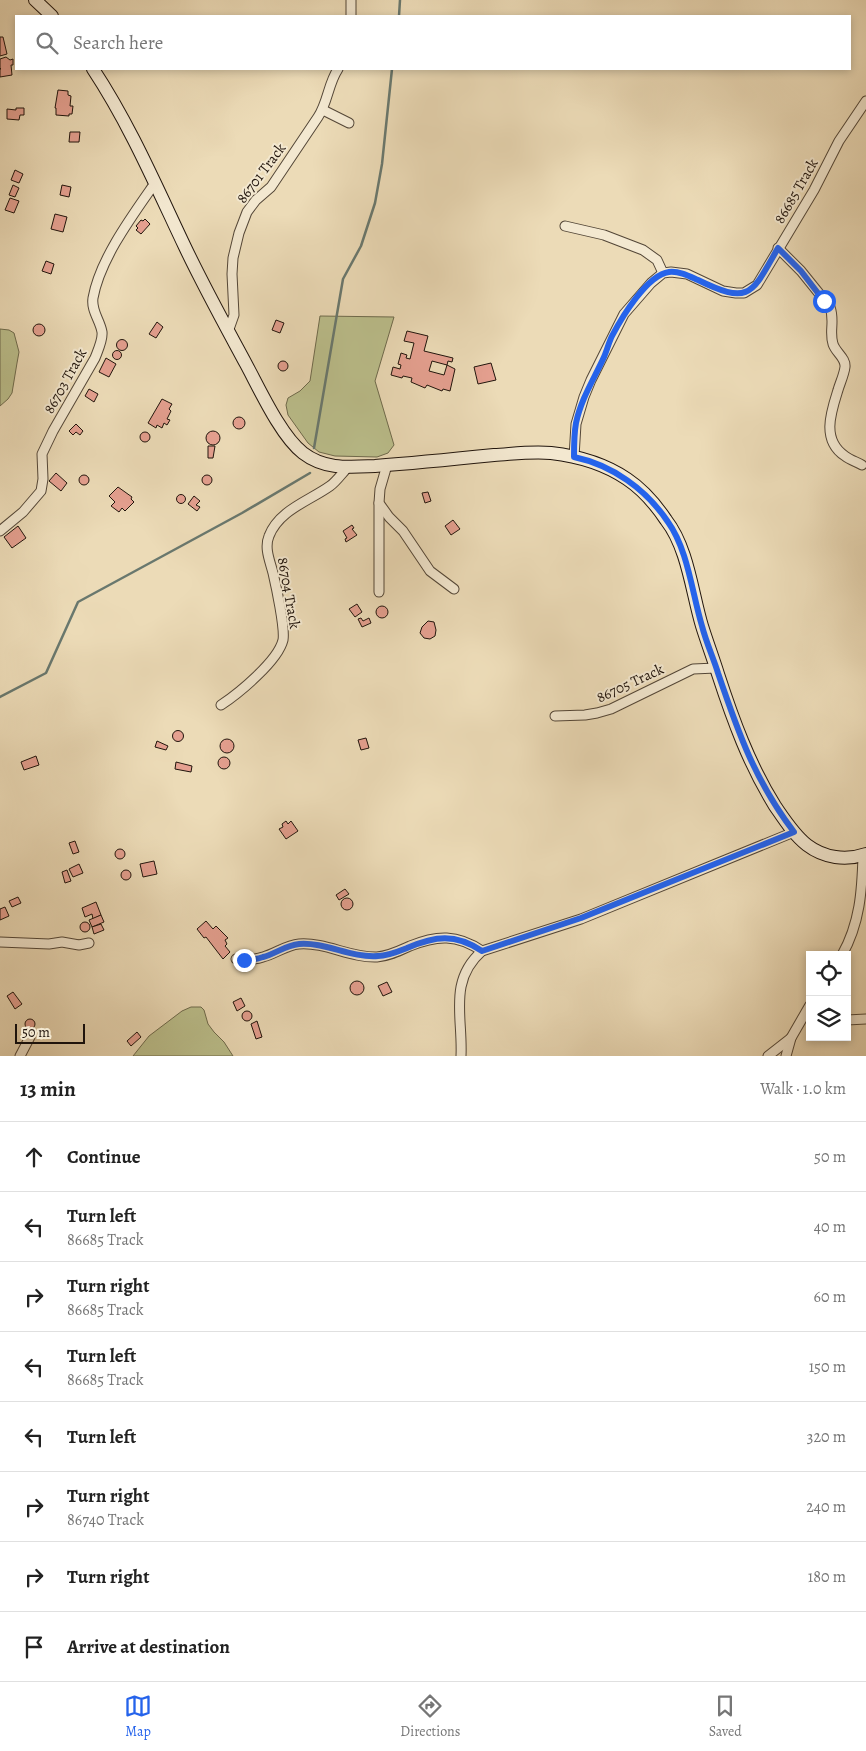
<!DOCTYPE html>
<html lang="en">
<head>
<meta charset="utf-8">
<style>
	body { margin:0; font-family:Alegreya,serif; background:#f6f6f6; color:#222 }
	.controls { position:absolute; right:15px; bottom:15px; display:grid; overflow:hidden; border-radius:0px; box-shadow:0 2px 8px #0003 }
	.controls button { width:45px; height:45px; display:grid; place-items:center; padding:0; border:0; border-bottom:1px solid #e0e0e0; background:#fff; color:#222; font:25px sans-serif }
	.scale { position:absolute; left:15px; bottom:12px; width:70px; box-sizing:border-box; padding-left:5px; border:2px solid #20140c; border-top:0; font-size:14px; line-height:18px; white-space:nowrap; color:#20140c; -webkit-text-stroke:4px #f3e8d0; paint-order:stroke }
	.stop { position:absolute; width:15px; height:15px; margin:-11px; border:4px solid #2563eb; border-radius:50%; background:#fff }
	.stop.end { background:#2563eb; border-color:#fff; box-shadow:0 1px 5px #0008 }
	.list { margin:0; padding:0; list-style:none }
	h2 { display:flex; justify-content:space-between; align-items:center; height:65px; margin:0; padding:0 20px; font-size:21px }
	h2 small { font-size:16px; font-weight:400; color:#767676 }
	.list li { display:grid; grid-template-columns:32px 1fr auto; gap:15px; align-items:center; box-sizing:border-box; height:70px; padding:0 20px; border-top:1px solid #e0e0e0 }
	.list b { display:block; font-size:19px; white-space:nowrap }
	.list p { margin:0; font-size:16px; white-space:nowrap; color:#767676 }
	.list em { font-size:16px; font-style:normal; color:#767676 }
	.icon { flex:none; width:28px; height:28px; fill:none; stroke:currentColor; stroke-width:2; stroke-linecap:round; stroke-linejoin:round }
	.map { position:relative; flex:none; width:866px; height:1056px; overflow:hidden }
	.search { position:absolute; background:#fff; box-shadow:0 2px 8px #0003; left:15px; right:15px; top:15px; height:55px; display:flex; align-items:center; gap:12px; box-sizing:border-box; padding:0 18px; border-radius:0px; color:#767676; font-size:19px }
	.sheet { height:625px; background:#fff }
	nav { display:flex; justify-content:space-around; align-items:center; box-sizing:border-box; height:70px; border-top:1px solid #e0e0e0; background:#fff; font-size:14px; color:#767676 }
	nav a { display:grid; justify-items:center; gap:2px }
	nav .on { color:#2563eb }
	.map>svg:first-child { display:block }
	.green { fill:#bbbf8c; stroke:#6e6a4c }
	.lines { fill:none; stroke-linecap:round; stroke-linejoin:round }
	.stream { stroke:#69786e; stroke-width:2.5 }
	.building { fill:#e5a090; stroke:#20140c }
	.street-casing { stroke:#534637; stroke-width:11 }
	.secondary-casing { stroke:#20140c; stroke-width:14 }
	.street { stroke:#f3e8d0; stroke-width:9 }
	.secondary { stroke:#f3e8d0; stroke-width:12 }
	.route { stroke:#2563eb; stroke-width:6 }
	.labels { text-anchor:middle; dominant-baseline:central; stroke-width:4; stroke-linejoin:round; paint-order:stroke }
	.street-label { font-size:15px; fill:#20140c; stroke:#f3e8d0 }
</style>
</head>
<body>
<div class="map">
<svg width="866" height="1056" viewBox="0 0 866 1056">
	<rect width="100%" height="100%" fill="#ecdbb7"/>
	<filter id="stains"><feTurbulence type="fractalNoise" baseFrequency=".004" numOctaves="4"/><feColorMatrix values="0 0 0 0 .2 0 0 0 0 .09 0 0 0 0 .02 0 0 0 .5 -.17"/></filter>
	<radialGradient id="worn" r=".72"><stop offset=".6" stop-color="#630" stop-opacity="0"/><stop offset="1" stop-color="#630" stop-opacity=".3"/></radialGradient>
	<g class="green">
		<polygon points="320,316 394,317 375,381 394,445 388,453 377,457 335,456 319,452 308,443 288,415 286,405 288,398 300,391 310,381"/>
		<polygon points="0,329 9,330 14,333 19,352 17,363 12,393 8,399 0,406"/>
		<polygon points="191,1007 201,1007 204,1010 208,1024 214,1032 224,1042 233,1056 133,1056 149,1036 182,1011"/>
	</g>
	<g class="lines">
		<g class="stream">
			<polyline points="399,16 400,0"/>
			<polyline points="314,448 343,279 361,246 375,203 382,164 392,69"/>
			<polyline points="0,697 46,673 78,602 242,513 310,473"/>
		</g>
	</g>
	<g class="building">
		<polygon points="0,37 3,37 7,54 0,56"/>
		<polygon points="6,57 10,60 13,59 13,65 11,65 12,75 0,77 0,69 1,69 0,68 0,59"/>
		<polygon points="58,90 68,91 68,95 71,96 70,106 73,106 72,114 69,114 69,116 56,115 56,108 55,108"/>
		<polygon points="16,108 24,108 24,115 20,115 19,120 7,119 7,109 16,110"/>
		<polygon points="70,132 80,132 79,142 69,142"/>
		<polygon points="15,170 23,174 19,183 11,180"/>
		<polygon points="13,185 19,188 15,197 9,195"/>
		<polygon points="62,185 71,187 69,197 60,195"/>
		<polygon points="10,198 19,201 14,213 5,210"/>
		<polygon points="55,214 67,217 63,232 51,229"/>
		<polygon points="145,219 150,224 141,234 136,230 138,228 136,226 141,220 143,221"/>
		<polygon points="46,261 54,264 51,274 42,271"/>
		<polygon points="276,320 284,323 280,333 272,330"/>
		<polygon points="157,322 163,327 156,338 149,334"/>
		<circle cx="39" cy="330" r="6"/>
		<polygon points="407,331 428,336 424,351 453,358 452,362 448,361 447,365 432,361 429,371 444,375 447,365 455,369 450,391 443,389 442,391 427,385 425,388 411,382 412,378 403,376 402,378 391,375 393,367 400,369 401,365 398,364 401,353 407,355 406,358 410,359 414,343 404,341"/>
		<circle cx="122" cy="345" r="5.5"/>
		<circle cx="117" cy="355" r="4.5"/>
		<polygon points="106,358 116,364 109,377 99,372"/>
		<circle cx="283" cy="366" r="5"/>
		<polygon points="491,363 496,380 478,384 474,367"/>
		<polygon points="89,389 98,394 94,402 85,396"/>
		<polygon points="162,399 172,404 169,409 171,411 167,419 170,420 167,425 164,423 162,428 157,425 156,428 148,423"/>
		<circle cx="239" cy="423" r="6"/>
		<polygon points="76,424 83,431 80,435 76,432 73,435 69,431"/>
		<circle cx="213" cy="438" r="7"/>
		<circle cx="145" cy="437" r="5"/>
		<polygon points="208,446 215,446 213,458 208,458"/>
		<polygon points="56,473 67,483 61,491 49,481"/>
		<circle cx="207" cy="480" r="5"/>
		<circle cx="84" cy="480" r="5"/>
		<polygon points="118,487 132,497 131,499 134,502 125,511 122,508 119,512 111,506 115,502 109,496"/>
		<polygon points="428,492 431,501 425,503 422,493"/>
		<circle cx="181" cy="499" r="4.5"/>
		<polygon points="194,496 200,501 196,505 200,507 197,511 188,504"/>
		<polygon points="453,520 460,529 451,535 445,526"/>
		<polygon points="352,525 354,528 352,529 357,535 346,542 345,539 347,538 343,531"/>
		<polygon points="18,526 26,538 12,548 4,537"/>
		<polygon points="357,604 362,612 355,617 349,609"/>
		<circle cx="382" cy="612" r="6"/>
		<polygon points="361,618 363,621 369,618 371,623 362,627 358,619"/>
		<polygon points="428,621 434,622 436,630 435,636 430,639 424,638 420,633 422,627"/>
		<circle cx="178" cy="736" r="5.5"/>
		<polygon points="366,738 369,748 361,750 358,740"/>
		<circle cx="227" cy="746" r="7"/>
		<polygon points="157,741 168,746 166,750 155,747"/>
		<polygon points="36,756 39,765 24,770 21,762"/>
		<circle cx="224" cy="763" r="6"/>
		<polygon points="176,762 192,766 191,772 175,769"/>
		<polygon points="286,821 288,824 291,821 298,831 286,839 279,829 283,827 282,824"/>
		<polygon points="75,841 79,852 73,854 69,843"/>
		<circle cx="120" cy="854" r="5"/>
		<polygon points="154,861 157,874 143,877 140,864"/>
		<polygon points="79,864 83,873 73,877 69,869"/>
		<polygon points="67,870 71,881 65,883 62,872"/>
		<circle cx="126" cy="875" r="5"/>
		<polygon points="345,889 349,894 339,900 336,895"/>
		<polygon points="18,897 21,903 12,907 9,901"/>
		<circle cx="347" cy="904" r="6"/>
		<polygon points="96,902 101,915 93,919 92,914 85,917 82,908"/>
		<polygon points="5,907 9,916 0,920 0,909"/>
		<polygon points="101,915 104,922 92,927 89,920"/>
		<polygon points="206,921 213,929 216,926 228,938 225,940 227,944 225,946 230,952 223,959 206,937 204,938 197,929"/>
		<circle cx="85" cy="927" r="5"/>
		<polygon points="101,924 104,930 94,934 92,927"/>
		<circle cx="357" cy="988" r="7"/>
		<polygon points="387,982 392,992 383,996 378,986"/>
		<polygon points="13,992 22,1004 15,1009 7,996"/>
		<polygon points="241,998 245,1006 237,1011 233,1002"/>
		<circle cx="247" cy="1016" r="5"/>
		<circle cx="30" cy="1024" r="5"/>
		<polygon points="257,1021 262,1037 256,1039 251,1024"/>
		<polygon points="137,1032 141,1037 131,1046 127,1041"/>
	</g>
	<g class="lines">
		<defs>
			<g id="street">
				<polyline points="351,16 351,0"/>
				<polyline points="323,110 349,123"/>
				<polyline points="565,226 604,235 643,250 657,260 663,273"/>
				<path d="M778,248l23,23 29,36c5,14 -1,24 3,37 3,9 13,14 12,23 -1,8 -5,16 -7,23 -7,22 -17,50 7,66 5,4 12,6 17,9"/>
				<path d="M228,332l6,-17 -2,-41 1,-16 6,-25 8,-21 9,-12 15,-13 47,-70c10,-15 10,-33 20,-48"/>
				<polyline points="574,457 576,424 584,397 591,380 624,314 651,283 663,273 671,272 687,274 723,291 736,293 744,293 757,285 814,190 839,141 866,101"/>
				<polyline points="387,465 380,489 379,503 389,517 403,531 430,571 454,589"/>
				<polyline points="379,503 379,592"/>
				<path d="M0,531l23,-19 18,-21 2,-12 -1,-25 11,-23 42,-73c3,-8 8,-18 7,-26 -2,-12 -11,-21 -9,-34 7,-39 39,-82 62,-115"/>
				<path d="M221,705c18,-12 57,-44 62,-65 2,-12 -7,-54 -10,-67 -3,-12 -9,-25 -4,-37 10,-26 40,-35 61,-50 7,-5 12,-13 18,-19"/>
				<polyline points="555,716 585,715 597,713 611,709 693,669 716,668"/>
				<polyline points="0,942 49,944 62,942 79,945 89,943"/>
				<path d="M842,955c18,-32 20,-64 21,-100"/>
				<path d="M236,959c9,1 18,1 27,-2 12,-3 23,-12 36,-13 27,-2 51,14 78,13 12,-1 22,-6 33,-11 27,-11 47,-12 72,5"/>
				<polyline points="847,1020 866,1019"/>
				<polyline points="20,1056 30,1037"/>
				<path d="M461,1056c2,-39 -13,-75 21,-105l99,-32 213,-87"/>
				<polyline points="768,1056 791,1038"/>
				<polyline points="786,1056 791,1038 810,1005"/>
			</g>
			<g id="secondary">
				<polyline points="35,0 52,16"/>
				<path d="M93,69c37,56 63,117 92,178 19,40 40,78 61,117 14,26 35,72 57,89 22,17 47,14 72,13 40,-3 80,-7 119,-11 18,-1 38,-4 57,-2 26,3 54,11 76,26 15,10 29,26 39,41 22,28 26,73 36,106 5,16 11,32 16,48 15,46 31,90 57,132 9,13 19,29 32,39 17,13 39,16 59,9"/>
			</g>
		</defs>
		<use href="#street" class="street-casing"/>
		<use href="#secondary" class="secondary-casing"/>
		<use href="#street" class="street"/>
		<use href="#secondary" class="secondary"/>
	</g>
	<g class="lines">
		<path class="route" d="M244,960c7,0 13,-1 19,-3 12,-3 23,-12 36,-13 27,-2 51,14 79,12 10,0 19,-4 29,-8 28,-12 48,-15 75,3l99,-33 213,-86c-39,-51 -56,-100 -76,-159 -5,-16 -12,-31 -16,-47 -10,-33 -14,-76 -34,-104 -22,-33 -56,-57 -94,-65 0,-11 0,-23 2,-34 5,-24 18,-44 28,-66 3,-7 5,-15 8,-21 10,-19 35,-61 57,-64 11,-1 20,4 29,8 53,26 54,13 80,-32l23,23 23,30"/>
	</g>
	<g class="labels">
		<g class="street-label">
			<text transform="translate(261 173) rotate(-53)">86701 Track</text>
			<text transform="translate(796 191) rotate(-60)">86685 Track</text>
			<text transform="translate(65 381) rotate(-61)">86703 Track</text>
			<text transform="translate(289 593) rotate(80)">86704 Track</text>
			<text transform="translate(630 683) rotate(-25)">86705 Track</text>
		</g>
	</g>
	<rect width="100%" height="100%" filter="url(#stains)"/>
	<rect width="100%" height="100%" fill="url(#worn)"/>
</svg>
<div class="controls">
<button><svg class="icon" aria-label="locate" viewBox="0 0 24 24"><circle cx="12" cy="12" r="6"/><path d="M12 2v4M12 18v4M2 12h4M18 12h4"/></svg></button>
<button><svg class="icon" aria-label="layers" viewBox="0 0 24 24"><path d="M12 4l9 5-9 5-9-5zM3 14l9 5 9-5"/></svg></button>
</div>
<div class="scale">50 m</div>
<div class="stop" style="left:824px;top:301px"></div>
<div class="stop end" style="left:244px;top:960px"></div>
<div class="search"><svg class="icon" aria-label="search" viewBox="0 0 24 24"><circle cx="10" cy="10" r="6"/><path d="M15 15l6 6"/></svg>Search here</div>
</div>
<section class="sheet">
<h2>13 min<small>Walk · 1.0 km</small></h2>
<ul class="list">
<li><svg class="icon" aria-label="ahead" viewBox="0 0 24 24"><path d="M12 20V5M6 11l6-6 6 6"/></svg><div><b>Continue</b></div><em>50 m</em></li>
<li><svg class="icon" aria-label="left" viewBox="0 0 24 24"><path d="M17 20v-9H6M10 6l-5 5 5 5"/></svg><div><b>Turn left</b><p>86685 Track</p></div><em>40 m</em></li>
<li><svg class="icon" aria-label="right" viewBox="0 0 24 24"><path d="M7 20v-9h11M14 6l5 5-5 5"/></svg><div><b>Turn right</b><p>86685 Track</p></div><em>60 m</em></li>
<li><svg class="icon" aria-label="left" viewBox="0 0 24 24"><path d="M17 20v-9H6M10 6l-5 5 5 5"/></svg><div><b>Turn left</b><p>86685 Track</p></div><em>150 m</em></li>
<li><svg class="icon" aria-label="left" viewBox="0 0 24 24"><path d="M17 20v-9H6M10 6l-5 5 5 5"/></svg><div><b>Turn left</b></div><em>320 m</em></li>
<li><svg class="icon" aria-label="right" viewBox="0 0 24 24"><path d="M7 20v-9h11M14 6l5 5-5 5"/></svg><div><b>Turn right</b><p>86740 Track</p></div><em>240 m</em></li>
<li><svg class="icon" aria-label="right" viewBox="0 0 24 24"><path d="M7 20v-9h11M14 6l5 5-5 5"/></svg><div><b>Turn right</b></div><em>180 m</em></li>
<li><svg class="icon" aria-label="arrive" viewBox="0 0 24 24"><path d="M6 21V4h12l-3 4 3 4H6"/></svg><div><b>Arrive at destination</b></div></li>
</ul>
</section>
<nav>
<a class="on"><svg class="icon" aria-label="map" viewBox="0 0 24 24"><path d="M3 6l6-2 6 2 6-2v14l-6 2-6-2-6 2zM9 4v14M15 6v14"/></svg>Map</a>
<a><svg class="icon" aria-label="directions" viewBox="0 0 24 24"><path d="M12 3l9 9-9 9-9-9zM9 14v-3h6M13 9l2 2-2 2"/></svg>Directions</a>
<a><svg class="icon" aria-label="saved" viewBox="0 0 24 24"><path d="M7 4h10v16l-5-4-5 4z"/></svg>Saved</a>
</nav>
</body>
</html>
